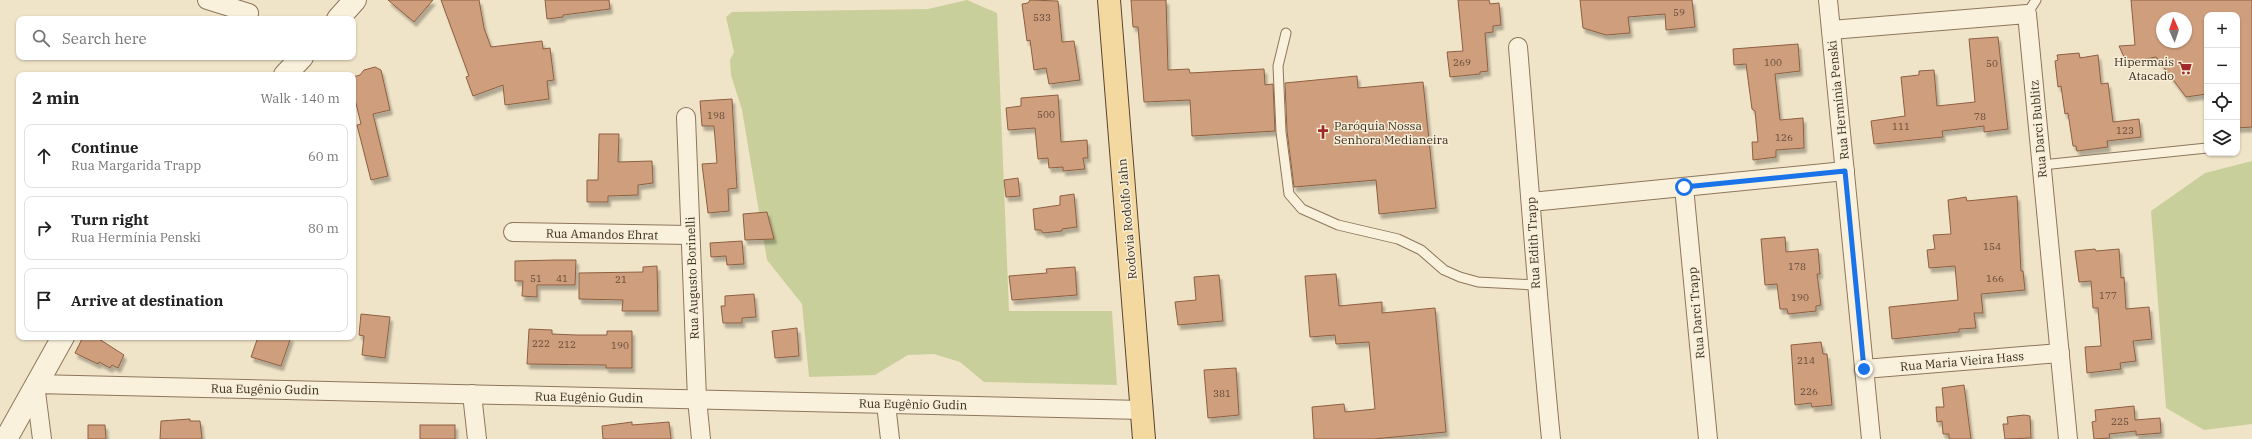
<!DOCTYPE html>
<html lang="en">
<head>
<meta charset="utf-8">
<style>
	body { margin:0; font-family:"IBM Plex Serif",serif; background:#f2f2f2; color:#222 }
	.controls { position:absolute; right:12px; top:12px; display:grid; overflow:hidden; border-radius:8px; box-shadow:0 1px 3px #0004 }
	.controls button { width:36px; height:36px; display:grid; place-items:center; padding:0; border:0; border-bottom:1px solid #e0e0e0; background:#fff; color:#222; font:20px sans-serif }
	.compass { position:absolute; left:2156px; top:12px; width:36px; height:36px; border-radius:50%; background:#fff; box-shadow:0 1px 3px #0004; rotate:357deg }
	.stop { position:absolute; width:12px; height:12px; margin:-9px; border:3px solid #1a73e8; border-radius:50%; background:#fff }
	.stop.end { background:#1a73e8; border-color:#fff; box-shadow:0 1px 4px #0008 }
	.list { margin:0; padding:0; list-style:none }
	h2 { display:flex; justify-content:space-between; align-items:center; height:52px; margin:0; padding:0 16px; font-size:17px }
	h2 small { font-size:13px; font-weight:400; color:#767676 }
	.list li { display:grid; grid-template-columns:26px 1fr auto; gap:12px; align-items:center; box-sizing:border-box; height:64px; margin:0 8px 8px; padding:0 8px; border:1px solid #e0e0e0; border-radius:8px }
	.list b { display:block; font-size:15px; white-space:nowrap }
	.list p { margin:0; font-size:13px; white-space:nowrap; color:#767676 }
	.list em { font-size:13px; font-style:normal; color:#767676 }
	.icon { flex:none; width:22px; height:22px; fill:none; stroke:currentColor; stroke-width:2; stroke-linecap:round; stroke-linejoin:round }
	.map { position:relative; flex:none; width:2252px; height:439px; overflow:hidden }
	.search { position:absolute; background:#fff; box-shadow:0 1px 3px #0004; left:16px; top:16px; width:340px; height:44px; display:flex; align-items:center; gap:10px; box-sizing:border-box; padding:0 14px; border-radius:8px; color:#767676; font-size:15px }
	.panel { position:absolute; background:#fff; box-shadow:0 1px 3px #0004; left:16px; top:72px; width:340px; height:268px; border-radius:8px }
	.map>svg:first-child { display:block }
	.green { fill:#c9cf9b }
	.building { fill:#cf9f7d; stroke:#8d5f41; fill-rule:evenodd; filter:url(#shadow) }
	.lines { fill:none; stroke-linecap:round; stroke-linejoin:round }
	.service-casing { stroke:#8d765c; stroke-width:11 }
	.minor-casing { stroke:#8d765c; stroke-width:20 }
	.tertiary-casing { stroke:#8d765c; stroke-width:24 }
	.primary-casing { stroke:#5b4430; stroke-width:24 }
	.service { stroke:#faf1dc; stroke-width:9 }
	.minor { stroke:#faf1dc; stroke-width:18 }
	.tertiary { stroke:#faf1dc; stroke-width:22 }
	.primary { stroke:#f3d9a0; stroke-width:22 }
	.route { stroke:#1a73e8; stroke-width:5 }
	.labels { text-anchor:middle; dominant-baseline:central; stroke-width:3; stroke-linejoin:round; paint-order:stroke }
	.number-label { font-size:10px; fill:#624a37 }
	.poi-label { font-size:12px; fill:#3d2e20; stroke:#f7eed8; text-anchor:end }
	.street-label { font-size:12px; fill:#3d2e20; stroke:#f7eed8 }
</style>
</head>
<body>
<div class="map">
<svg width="2252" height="439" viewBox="0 0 2252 439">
	<defs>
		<filter id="shadow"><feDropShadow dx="2.5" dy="4.5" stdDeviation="1" flood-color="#0004"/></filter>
	</defs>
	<rect width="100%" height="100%" fill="#f0e4c8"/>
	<g class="green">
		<polygon points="967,0 997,13 1009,311 1112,311 1117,385 984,382 960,362 934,354 908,355 875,375 809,377 802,304 767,260 742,110 731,75 730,60 734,52 726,17 732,12 928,9"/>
		<polygon points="2252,161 2252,424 2204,430 2166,408 2151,211 2205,173"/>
	</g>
	<g class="building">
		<polygon points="388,0 433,0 414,22"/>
		<polygon points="441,0 479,0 484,28 491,47 542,41 543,49 550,48 554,80 547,81 549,99 505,105 503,85 473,96 466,77 469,76"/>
		<polygon points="545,0 609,0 610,9 563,15 563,17 547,19"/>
		<polygon points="1030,0 1058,1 1062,42 1074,41 1080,80 1049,84 1046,68 1034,70 1030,40 1027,41 1022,4 1028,3"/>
		<polygon points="1131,0 1166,0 1168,70 1189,69 1190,73 1264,69 1265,85 1273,84 1275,131 1192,136 1190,100 1144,102 1138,27 1133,27"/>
		<polygon points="1458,0 1489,0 1490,4 1499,3 1501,25 1493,26 1493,32 1485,33 1488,71 1480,72 1480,74 1450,77 1447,52 1463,51"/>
		<polygon points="1580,0 1692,0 1695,27 1666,30 1665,14 1628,17 1630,33 1606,35 1583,28"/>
		<path d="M2131,0h121v127l-15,1v-113h-30v79l-21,3 -30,-40 -21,4 -10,-2 -6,-13 16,-1zM2162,18h24v24h-24z"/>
		<polygon points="1998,37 2008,129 1984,132 1984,126 1942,131 1943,137 1874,144 1871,121 1905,116 1901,77 1919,75 1919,71 1934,70 1937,106 1975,102 1969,39"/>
		<polygon points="1798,44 1800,71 1775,74 1780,120 1803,118 1804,148 1776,150 1776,157 1753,160 1752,142 1758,142 1755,111 1752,109 1746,64 1734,65 1733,49"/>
		<polygon points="2079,53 2080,58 2098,55 2101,84 2108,83 2113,122 2139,119 2141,137 2107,141 2108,147 2077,151 2076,146 2073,146 2068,113 2065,114 2061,86 2058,87 2055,61 2058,60 2057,55"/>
		<polygon points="375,67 381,70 390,110 373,114 388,176 371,180 357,125 361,124 353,91 353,77 360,75 364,70"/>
		<polygon points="1357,76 1358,88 1423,82 1436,208 1379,214 1376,180 1294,187 1287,131 1285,83"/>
		<polygon points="1058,95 1061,142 1087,140 1088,158 1083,158 1085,169 1063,171 1063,167 1049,168 1048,158 1038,159 1035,128 1008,130 1006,108 1021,106 1021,98"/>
		<polygon points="732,99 737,188 728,189 729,211 708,213 702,164 717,163 714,126 702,126 700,101"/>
		<polygon points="599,134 619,134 618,162 652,161 653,183 638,185 638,195 608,196 608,202 587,202 587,180 598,180"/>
		<polygon points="1018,178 1020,196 1006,197 1004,180"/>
		<polygon points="1074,194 1077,227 1062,229 1062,231 1043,233 1041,230 1035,230 1033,209 1060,205 1060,196"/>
		<polygon points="2017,196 2021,271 2023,271 2025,290 1981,294 1983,313 1974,313 1976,328 1959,329 1959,332 1892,339 1889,307 1958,300 1955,266 1929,268 1927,250 1935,249 1933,235 1951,234 1948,200 1966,197 1967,201"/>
		<polygon points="767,212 774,239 745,240 743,214"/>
		<polygon points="1785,237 1786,252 1818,249 1820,274 1817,274 1821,305 1816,306 1816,311 1788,314 1787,309 1780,309 1777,284 1765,285 1761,239"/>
		<polygon points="742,241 744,264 727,265 726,256 711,257 710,243"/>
		<polygon points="2095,249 2096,251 2119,249 2121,278 2124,277 2126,309 2149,307 2152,339 2133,341 2136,361 2120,363 2121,369 2087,373 2085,347 2101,346 2098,308 2093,308 2091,281 2079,282 2075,251"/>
		<polygon points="555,260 576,260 575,285 537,285 537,297 522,296 523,281 515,281 515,261"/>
		<polygon points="657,266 658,311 622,311 623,300 579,299 579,273 643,272 643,267"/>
		<polygon points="1075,267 1077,295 1012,300 1009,276 1047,273 1046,269"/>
		<polygon points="1336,274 1339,306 1382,302 1382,313 1435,308 1446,432 1374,439 1314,439 1312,407 1344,404 1345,412 1375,409 1369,342 1336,344 1335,335 1310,337 1305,276"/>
		<polygon points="1219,275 1223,321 1178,325 1175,302 1196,300 1194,277"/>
		<polygon points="754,294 756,317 742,318 742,323 723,323 721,306 725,306 725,296"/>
		<polygon points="361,314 390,317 385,358 362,355 364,336 359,335"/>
		<polygon points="797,328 799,356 775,358 772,331"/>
		<polygon points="529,329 552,330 552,334 576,335 607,335 607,331 632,331 632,368 606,368 606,365 527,364"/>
		<polygon points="83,337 96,337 124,355 118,368 112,365 110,368 99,362 98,364 75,353"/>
		<polygon points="258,337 291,337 281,366 251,357"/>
		<polygon points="1821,342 1823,354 1827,354 1832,405 1812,407 1811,403 1795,405 1791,345"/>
		<polygon points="1236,368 1239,415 1208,418 1204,370"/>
		<polygon points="1964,385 1971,439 1949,439 1949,434 1943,434 1942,421 1937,422 1936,407 1944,407 1942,388"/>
		<polygon points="2134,406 2135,420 2160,418 2161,433 2136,435 2136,431 2109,434 2110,438 2094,439 2092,422 2096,421 2095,410"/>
		<polygon points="2024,415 2030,416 2031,438 2005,439 2003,424 2008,424 2007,417"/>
		<polygon points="190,419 190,421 200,421 202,439 160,439 161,421"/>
		<polygon points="632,422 632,425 669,422 671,439 603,439 602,426"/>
		<polygon points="88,425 105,425 106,439 88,439"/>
		<rect x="420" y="425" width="35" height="14"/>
	</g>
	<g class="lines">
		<defs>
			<g id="service">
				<polyline points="2027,14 2036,0"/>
				<polyline points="1286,33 1278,66 1281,132 1289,194 1302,209 1338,225 1398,239 1421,250 1444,270 1460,277 1478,282 1536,285"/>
				<polyline points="2042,165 2207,148"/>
			</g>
			<g id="minor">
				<polyline points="207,0 249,13"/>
				<polyline points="1828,0 1871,439"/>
				<polyline points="1831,30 2027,14 2068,439"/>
				<path d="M1518,47c11,131 20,261 33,392"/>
				<polyline points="686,117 697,399 701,439"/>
				<polyline points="1684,187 1708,439"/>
				<polyline points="1531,202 1845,171"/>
				<polyline points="513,232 690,235"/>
				<polyline points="1864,369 2060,353"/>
				<polyline points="472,394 477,439"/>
				<polyline points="886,404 890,439"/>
				<polyline points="42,439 35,384 1142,410"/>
			</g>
			<g id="tertiary">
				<polyline points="338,19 355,0"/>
				<polyline points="285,75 302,57"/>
				<polyline points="6,439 63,337"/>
			</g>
			<polyline id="primary" points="1109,0 1144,439"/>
		</defs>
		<use href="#service" class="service-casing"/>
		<use href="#minor" class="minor-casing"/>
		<use href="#tertiary" class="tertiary-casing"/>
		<use href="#primary" class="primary-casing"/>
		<use href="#service" class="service"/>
		<use href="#minor" class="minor"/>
		<use href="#tertiary" class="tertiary"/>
		<use href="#primary" class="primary"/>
	</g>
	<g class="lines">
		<polyline class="route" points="1684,187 1845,171 1864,369"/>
	</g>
	<defs>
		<symbol id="supermarket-bare" viewBox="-9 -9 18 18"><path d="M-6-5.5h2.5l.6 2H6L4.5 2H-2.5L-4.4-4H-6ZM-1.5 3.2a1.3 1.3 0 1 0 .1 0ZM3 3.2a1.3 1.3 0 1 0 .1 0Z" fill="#9e2a2b" stroke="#f7eed8" stroke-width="2.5" paint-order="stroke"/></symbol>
		<symbol id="church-bare" viewBox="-9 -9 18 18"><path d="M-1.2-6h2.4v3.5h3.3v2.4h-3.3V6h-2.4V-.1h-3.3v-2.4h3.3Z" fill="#9e2a2b" stroke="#f7eed8" stroke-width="2.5" paint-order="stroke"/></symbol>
	</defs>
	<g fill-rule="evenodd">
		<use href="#supermarket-bare" x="2175" y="58" width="20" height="20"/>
		<use href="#church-bare" x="1313" y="122" width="20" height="20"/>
	</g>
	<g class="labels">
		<g class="number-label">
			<text x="1679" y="12">59</text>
			<text x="1042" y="17">533</text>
			<text x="1462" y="62">269</text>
			<text x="1773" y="62">100</text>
			<text x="1992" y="63">50</text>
			<text x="1046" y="114">500</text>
			<text x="716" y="115">198</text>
			<text x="1980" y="116">78</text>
			<text x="1901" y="126">111</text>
			<text x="2125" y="130">123</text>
			<text x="1784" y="137">126</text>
			<text x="1992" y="246">154</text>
			<text x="1797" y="266">178</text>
			<text x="536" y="278">51</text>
			<text x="562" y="278">41</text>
			<text x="1995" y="278">166</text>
			<text x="621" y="279">21</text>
			<text x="2108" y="295">177</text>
			<text x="1800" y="297">190</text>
			<text x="541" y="343">222</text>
			<text x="567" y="344">212</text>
			<text x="620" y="345">190</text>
			<text x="1806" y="360">214</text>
			<text x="1809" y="391">226</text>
			<text x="1222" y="393">381</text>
			<text x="2120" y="421">225</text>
		</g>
		<g class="poi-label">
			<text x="2174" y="61">Hipermais<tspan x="2174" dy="14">Atacado</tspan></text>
			<text x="1334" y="125" text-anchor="start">Paróquia Nossa<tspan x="1334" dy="14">Senhora Medianeira</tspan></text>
		</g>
		<g class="street-label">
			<text transform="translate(1838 100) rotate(-96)">Rua Hermínia Penski</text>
			<text transform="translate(2038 129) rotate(-95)">Rua Darci Bublitz</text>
			<text transform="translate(1127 219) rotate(-95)">Rodovia Rodolfo Jahn</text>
			<text transform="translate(602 234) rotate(1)">Rua Amandos Ehrat</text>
			<text transform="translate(1533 243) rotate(-93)">Rua Edith Trapp</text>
			<text transform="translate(692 278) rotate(-92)">Rua Augusto Borinelli</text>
			<text transform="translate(1696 313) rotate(-95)">Rua Darci Trapp</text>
			<text transform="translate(1962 361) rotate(-5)">Rua Maria Vieira Hass</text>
			<text transform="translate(265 389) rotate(1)">Rua Eugênio Gudin</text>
			<text transform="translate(589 397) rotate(1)">Rua Eugênio Gudin</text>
			<text transform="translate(913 404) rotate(1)">Rua Eugênio Gudin</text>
		</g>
	</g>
</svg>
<div class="controls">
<button>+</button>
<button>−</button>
<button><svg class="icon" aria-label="locate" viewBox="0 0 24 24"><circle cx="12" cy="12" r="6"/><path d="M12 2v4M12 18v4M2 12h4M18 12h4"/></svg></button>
<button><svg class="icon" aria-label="layers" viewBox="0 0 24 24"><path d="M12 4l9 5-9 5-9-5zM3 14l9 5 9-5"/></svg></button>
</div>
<svg class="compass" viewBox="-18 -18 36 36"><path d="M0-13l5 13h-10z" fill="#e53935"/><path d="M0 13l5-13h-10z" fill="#767676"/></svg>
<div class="stop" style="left:1684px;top:187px"></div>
<div class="stop end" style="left:1864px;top:369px"></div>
<div class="search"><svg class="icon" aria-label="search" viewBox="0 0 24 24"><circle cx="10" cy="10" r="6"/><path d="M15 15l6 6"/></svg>Search here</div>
<section class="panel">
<h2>2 min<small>Walk · 140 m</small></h2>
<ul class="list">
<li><svg class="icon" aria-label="ahead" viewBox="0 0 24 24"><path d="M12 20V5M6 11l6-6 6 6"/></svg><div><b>Continue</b><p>Rua Margarida Trapp</p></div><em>60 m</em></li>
<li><svg class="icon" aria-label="right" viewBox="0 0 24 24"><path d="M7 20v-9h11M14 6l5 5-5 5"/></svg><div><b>Turn right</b><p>Rua Hermínia Penski</p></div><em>80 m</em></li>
<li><svg class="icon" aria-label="arrive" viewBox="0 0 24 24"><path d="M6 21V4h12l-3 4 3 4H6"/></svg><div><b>Arrive at destination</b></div></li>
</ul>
</section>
</div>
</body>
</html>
